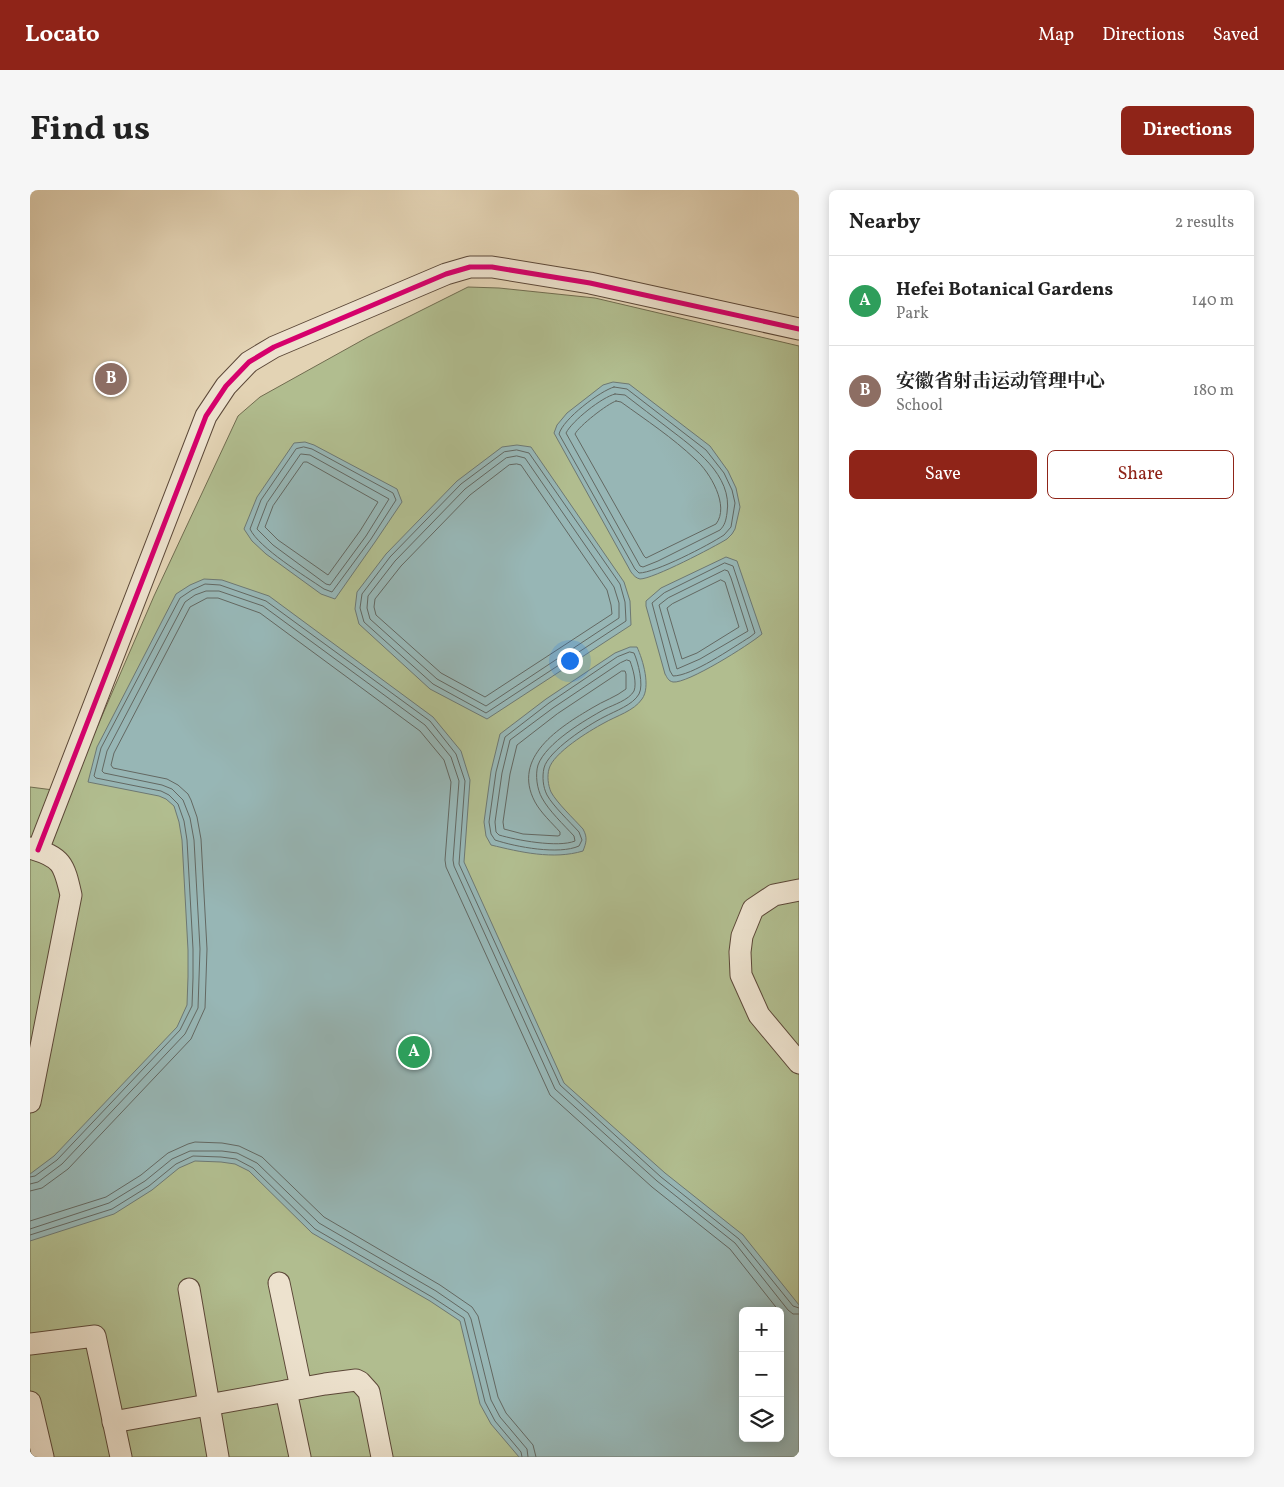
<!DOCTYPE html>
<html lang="en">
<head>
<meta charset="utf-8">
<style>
	body { margin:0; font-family:Vollkorn,"Noto Serif SC",serif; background:#f6f6f6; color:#222 }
	.controls { position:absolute; right:15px; bottom:15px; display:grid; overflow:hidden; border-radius:8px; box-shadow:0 2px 12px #0003 }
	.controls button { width:45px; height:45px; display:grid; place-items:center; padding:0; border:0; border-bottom:1px solid #e0e0e0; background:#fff; color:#222; font:25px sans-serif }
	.you { position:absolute; left:539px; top:470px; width:18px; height:18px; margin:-12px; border:4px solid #fff; border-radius:50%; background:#1a73e8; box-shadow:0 0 0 8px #1a73e833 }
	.badge { display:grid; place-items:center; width:32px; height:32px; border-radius:50%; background:#8f2418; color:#fff; font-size:16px; font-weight:700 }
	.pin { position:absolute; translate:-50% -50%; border:2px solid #fff; box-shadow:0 1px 5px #0006 }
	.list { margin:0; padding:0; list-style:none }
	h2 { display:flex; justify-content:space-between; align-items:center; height:65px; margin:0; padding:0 20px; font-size:21px }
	h2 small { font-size:16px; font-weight:400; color:#767676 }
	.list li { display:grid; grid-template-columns:32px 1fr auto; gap:15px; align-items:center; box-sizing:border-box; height:90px; padding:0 20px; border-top:1px solid #e0e0e0 }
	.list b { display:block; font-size:19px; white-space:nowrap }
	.list p { margin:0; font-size:16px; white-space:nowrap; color:#767676 }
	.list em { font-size:16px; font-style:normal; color:#767676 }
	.actions { display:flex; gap:10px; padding:15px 20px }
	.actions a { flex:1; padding:11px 0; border:1px solid #8f2418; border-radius:8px; text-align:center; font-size:18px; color:#8f2418 }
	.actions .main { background:#8f2418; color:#fff }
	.icon { flex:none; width:28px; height:28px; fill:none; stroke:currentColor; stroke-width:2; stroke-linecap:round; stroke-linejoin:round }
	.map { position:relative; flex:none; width:769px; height:1267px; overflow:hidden; border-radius:8px }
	header { display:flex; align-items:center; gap:30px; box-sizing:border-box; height:70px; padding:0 25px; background:#8f2418; color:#fff }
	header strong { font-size:24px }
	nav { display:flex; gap:28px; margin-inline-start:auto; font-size:18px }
	.intro { display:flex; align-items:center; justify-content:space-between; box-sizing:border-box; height:120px; padding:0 30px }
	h1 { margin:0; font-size:35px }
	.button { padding:12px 22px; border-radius:8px; background:#8f2418; color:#fff; font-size:18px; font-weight:700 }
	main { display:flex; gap:30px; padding:0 30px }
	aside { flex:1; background:#fff; border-radius:8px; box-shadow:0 2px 12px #0003 }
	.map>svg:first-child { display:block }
	.green { fill:#b1bd8f; stroke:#706c4f; fill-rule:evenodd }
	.water { fill:#97b6b5; stroke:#6d7873; fill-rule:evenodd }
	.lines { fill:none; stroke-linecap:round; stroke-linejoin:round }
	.shore { stroke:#636862; stroke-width:1 }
	.minor-casing { stroke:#5c4838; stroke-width:23 }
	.minor { stroke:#ede2ce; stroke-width:21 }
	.cycleway-casing { stroke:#ede2ce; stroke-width:8 }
	.cycleway { stroke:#d6006c; stroke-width:5 }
</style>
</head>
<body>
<header>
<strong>Locato</strong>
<nav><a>Map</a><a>Directions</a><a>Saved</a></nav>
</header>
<div class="intro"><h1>Find us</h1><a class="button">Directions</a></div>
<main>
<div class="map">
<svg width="769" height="1267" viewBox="0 0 769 1267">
	<rect width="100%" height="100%" fill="#e3d3b4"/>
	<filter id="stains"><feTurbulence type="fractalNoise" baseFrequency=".004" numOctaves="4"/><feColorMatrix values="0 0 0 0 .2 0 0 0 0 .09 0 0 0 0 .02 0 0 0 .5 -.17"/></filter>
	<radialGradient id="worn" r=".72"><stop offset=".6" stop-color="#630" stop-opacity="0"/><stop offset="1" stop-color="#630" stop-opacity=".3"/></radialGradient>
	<path class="green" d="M438,97l31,1 96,10 204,48v1111h-769v-670l39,5 85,-196 84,-180 22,-19 108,-60zM713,1121h37v127h-37z"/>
	<g class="water">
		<path d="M583,192l16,2 81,62 18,25 8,17 4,19 -5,22 -3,5 -5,5c-13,8 -74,40 -87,40 -4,-1 -6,-3 -9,-7l-77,-139 3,-8 10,-12 36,-28z"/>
		<polygon points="275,252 284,255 367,299 372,312 345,352 305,409 291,404 236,364 222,351 214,339 227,307 264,253"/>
		<polygon points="487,255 501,257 594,392 600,411 601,435 457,529 400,499 329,434 325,419 327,402 356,364 427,291 472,257"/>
		<path d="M696,367l11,4 25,73c-13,11 -75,50 -89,48 -5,-1 -6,-5 -8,-8l-19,-68v-5l15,-13z"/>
		<path d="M174,389l18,1 47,16 164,121 28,34 9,29 -6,82 100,221 101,90 78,62 56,70v152h-280l-28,-33 -11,-20 -20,-83 -30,-20 -118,-68 -63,-62 -14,-7 -14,-2 -26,-1 -16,7 -27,22 -38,24 -84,27v-67l24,-18 123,-129 10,-22 1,-28v-27l-6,-110 -3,-18 -5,-16 -8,-7 -7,-3 -71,-14 9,-35 79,-153 14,-9zM713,1121h37v127h-37z"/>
		<path d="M600,457h7c6,13 14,40 5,52 -8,12 -26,17 -38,24 -15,8 -51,30 -55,46 -2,7 -1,16 2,23 6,11 23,27 32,37 5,9 3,14 0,22 -30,9 -63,1 -92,-6l-5,-9 -2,-14 7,-51 9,-37 46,-35 69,-46z"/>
	</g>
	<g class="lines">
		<g class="shore">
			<path d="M584,197l13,2 79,61 18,23 8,17 3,13 -4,24 -7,8c-15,10 -69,38 -85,38l-4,-4 -76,-135c4,-15 41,-43 55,-47z"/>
			<path d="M585,204l10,1c14,11 29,22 43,33 26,20 65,47 59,85 -1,7 -2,12 -7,17l-62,31 -15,6 -3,-1 -74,-133c6,-12 36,-36 49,-39z"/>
			<path d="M586,211l5,1c25,18 52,36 74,57 15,13 35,47 21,65l-70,34 -2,-2 -69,-122c4,-8 32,-30 41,-33z"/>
			<path d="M274,257l8,2 81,44 3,7 -25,39 -39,53 -8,-3c-19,-13 -65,-41 -74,-60l11,-29 35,-51z"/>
			<polygon points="487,260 499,263 590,394 595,412 596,431 456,523 403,494 334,432 330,418 332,404 360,367 431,294 474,262"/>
			<polygon points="271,264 280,265 359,309 336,346 300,395 296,394 243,355 227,339 237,313"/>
			<polygon points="487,266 495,268 584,397 589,413 589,428 456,516 407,489 340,429 337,418 338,406 365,371 435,299 476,268"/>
			<polygon points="274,272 277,272 348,312 330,341 298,385 248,350 235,337 243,316"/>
			<polygon points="487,274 491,275 577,400 581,415 582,424 455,507 411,483 346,425 344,417 345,409 371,376 440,305 479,275"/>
			<path d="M695,373l8,3 22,67 -5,4c-18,11 -58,39 -77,39l-3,-5 -18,-68 12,-10z"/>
			<polygon points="695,380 698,381 701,388 718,441 670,469 647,479 629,415 638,408"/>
			<polygon points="691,390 695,392 709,437 667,463 652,469 637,418 642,414"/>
			<path d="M600,462l4,1c4,9 10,32 5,41 -6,11 -24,17 -35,23 -16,8 -56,34 -60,51 -2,9 -1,19 3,27 6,11 23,27 32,37l3,8 -3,6c-20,9 -63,1 -84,-6l-4,-6 -2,-12 7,-50 9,-35 44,-34 68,-46z"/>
			<path d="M597,470l3,1c3,8 7,22 4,30 -5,9 -21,14 -29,18 -20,11 -59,34 -67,56 -3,10 -1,24 4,33 7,13 22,27 32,38l1,5c-17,7 -59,-1 -76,-6l-3,-3 -1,-10 7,-49 8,-33 43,-32 67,-45z"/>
			<path d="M592,481h3l1,3v15c-10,8 -23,12 -34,19 -32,19 -81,49 -57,94 6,11 17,21 25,30v3l-2,1 -35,-2 -19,-5 -1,-7 7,-48 7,-29 40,-31z"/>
			<polyline points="0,987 5,986 27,970 150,840 162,816 163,788 163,759 157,650 154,631 148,614 139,605 131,601 66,588 64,586 71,558 150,408 162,400 175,394 190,395 236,411 400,531 426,564 435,591 429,674 530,895 631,987 709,1049 763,1116 769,1118"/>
			<polyline points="0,994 8,992 32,974 155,844 168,818 169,788 170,759 164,650 160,628 153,610 142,599 132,595 74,583 72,581 77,561 155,412 165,405 176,401 189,401 233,416 395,535 421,567 429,591 423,670 424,676 525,899 627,991 705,1053 758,1120 763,1124 769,1124"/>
			<polyline points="0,1001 12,998 38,979 161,849 175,818 177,759 171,649 167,627 161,610 158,604 148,595 137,589 83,578 81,575 84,563 160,417 177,408 188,408 230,423 390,541 414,570 421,592 415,670 416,677 520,905 622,997 700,1059 749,1121"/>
			<polyline points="0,1031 76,1007 111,985 138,963 158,954 165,952 192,953 209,956 232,967 294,1027 410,1095 442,1117 448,1126 468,1207 476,1223 503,1255 506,1267"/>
			<polyline points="0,1039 79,1013 115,991 142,969 160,961 192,961 207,963 227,973 289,1033 406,1101 438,1123 441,1129 461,1210 470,1227 497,1259 498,1267"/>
			<polyline points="0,1045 82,1019 119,996 146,974 163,966 191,967 206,969 223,978 285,1039 402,1107 434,1128 455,1212 465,1231 491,1262 492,1267"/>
		</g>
		<defs>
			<g id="minor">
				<path d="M0,658c32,9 34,16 41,47l-41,207"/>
				<polyline points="8,660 176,226 196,196 219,172 244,157 416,84 440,77 462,77 560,93 769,139"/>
				<polyline points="769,700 744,705 723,719 712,746 710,762 711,785 729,825 769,873"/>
				<polyline points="249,1093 271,1198"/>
				<polyline points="159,1099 188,1267"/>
				<polyline points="0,1154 65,1146 91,1267"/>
				<polyline points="256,1201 270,1267"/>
				<polyline points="0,1212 13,1267"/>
				<polyline points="83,1232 295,1194 326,1190 330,1192 339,1202 352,1267"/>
			</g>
		</defs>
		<use href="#minor" class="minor-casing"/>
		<use href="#minor" class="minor"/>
		<defs>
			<polyline id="cycleway" points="8,660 176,226 196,196 219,172 244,157 416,84 440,77 462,77 560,93 769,139"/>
		</defs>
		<use href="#cycleway" class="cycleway-casing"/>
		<use href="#cycleway" class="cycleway"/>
	</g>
	<rect width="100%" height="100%" filter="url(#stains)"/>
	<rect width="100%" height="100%" fill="url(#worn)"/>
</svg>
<div class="controls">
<button>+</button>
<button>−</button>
<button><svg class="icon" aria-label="layers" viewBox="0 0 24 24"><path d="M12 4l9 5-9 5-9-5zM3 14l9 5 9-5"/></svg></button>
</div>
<div class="you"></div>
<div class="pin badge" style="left:384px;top:862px;background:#2e9e5b">A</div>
<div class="pin badge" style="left:81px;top:189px;background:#8d6e63">B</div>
</div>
<aside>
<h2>Nearby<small>2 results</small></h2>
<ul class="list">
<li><span class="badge" style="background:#2e9e5b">A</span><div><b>Hefei Botanical Gardens</b><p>Park</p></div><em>140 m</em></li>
<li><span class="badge" style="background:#8d6e63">B</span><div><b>安徽省射击运动管理中心</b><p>School</p></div><em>180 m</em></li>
</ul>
<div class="actions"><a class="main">Save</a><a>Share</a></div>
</aside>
</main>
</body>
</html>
